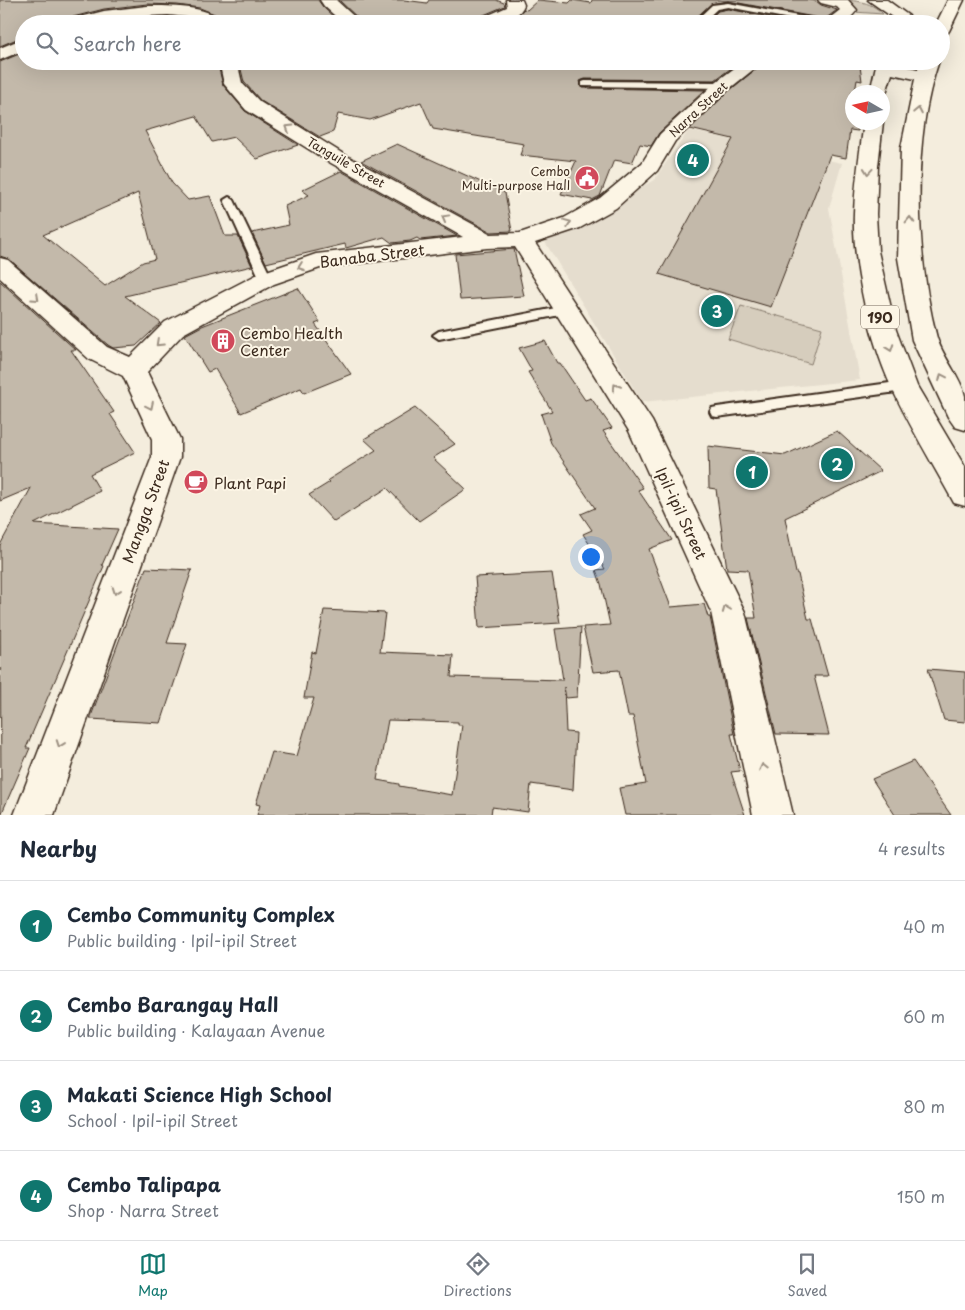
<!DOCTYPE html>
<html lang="en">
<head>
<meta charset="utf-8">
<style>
	body { margin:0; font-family:"Playpen Sans",sans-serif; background:#f2f2f3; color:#1f2937 }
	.compass { position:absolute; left:845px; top:85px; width:45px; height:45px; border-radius:50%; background:#fff; box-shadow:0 5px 20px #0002; rotate:279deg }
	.you { position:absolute; left:590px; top:556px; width:18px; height:18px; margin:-12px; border:4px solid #fff; border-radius:50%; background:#1a73e8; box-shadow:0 0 0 8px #1a73e833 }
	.badge { display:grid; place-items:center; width:32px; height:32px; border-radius:50%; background:#0f766e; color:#fff; font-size:16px; font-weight:700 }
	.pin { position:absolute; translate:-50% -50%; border:2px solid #fff; box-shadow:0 1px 5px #0006 }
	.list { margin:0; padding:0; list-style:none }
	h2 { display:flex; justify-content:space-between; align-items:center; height:65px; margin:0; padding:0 20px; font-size:21px }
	h2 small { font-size:16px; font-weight:400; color:#747a83 }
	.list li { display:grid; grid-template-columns:32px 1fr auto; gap:15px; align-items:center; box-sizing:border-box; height:90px; padding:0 20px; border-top:1px solid #e0e1e3 }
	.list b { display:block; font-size:19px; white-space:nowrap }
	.list p { margin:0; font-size:16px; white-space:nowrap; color:#747a83 }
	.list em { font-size:16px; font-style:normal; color:#747a83 }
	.icon { flex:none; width:28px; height:28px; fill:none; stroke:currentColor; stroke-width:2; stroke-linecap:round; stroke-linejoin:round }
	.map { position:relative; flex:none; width:965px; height:815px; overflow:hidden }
	.search { position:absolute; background:#fff; box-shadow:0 5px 20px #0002; left:15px; right:15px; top:15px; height:55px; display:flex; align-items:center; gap:12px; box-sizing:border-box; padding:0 18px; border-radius:28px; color:#747a83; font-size:19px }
	.sheet { height:425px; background:#fff }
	nav { display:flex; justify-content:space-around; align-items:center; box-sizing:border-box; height:70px; border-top:1px solid #e0e1e3; background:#fff; font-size:14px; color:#747a83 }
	nav a { display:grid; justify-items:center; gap:2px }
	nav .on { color:#0f766e }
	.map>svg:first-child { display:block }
	.built { fill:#e5ddce }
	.green { fill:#d6cdbd; stroke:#887c6e }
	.building { fill:#c3b9aa; stroke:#3b2a1e; fill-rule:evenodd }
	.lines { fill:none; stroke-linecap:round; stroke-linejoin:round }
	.lane-casing { stroke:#3b2a1e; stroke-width:4 }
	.street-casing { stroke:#3b2a1e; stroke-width:3 }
	.primary-casing { stroke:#3b2a1e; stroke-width:3 }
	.lane { fill:#fcf5e5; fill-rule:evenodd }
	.street { fill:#fcf5e5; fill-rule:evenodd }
	.primary { fill:#fcf5e5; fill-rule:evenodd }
	.oneway { stroke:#9c9082 }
	.labels { text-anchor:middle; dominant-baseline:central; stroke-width:4; stroke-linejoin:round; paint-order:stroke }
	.far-street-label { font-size:12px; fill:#3b2a1e; stroke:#fcf5e5 }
	.far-poi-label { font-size:12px; fill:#3b2a1e; stroke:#fcf5e5; text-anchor:end }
	.shield { fill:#fcf5e5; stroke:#75675a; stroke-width:1 }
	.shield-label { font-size:14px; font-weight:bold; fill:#3b2a1e }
	.street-label { font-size:15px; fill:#3b2a1e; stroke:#fcf5e5 }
	.poi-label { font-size:15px; fill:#3b2a1e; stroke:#fcf5e5; text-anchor:start }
</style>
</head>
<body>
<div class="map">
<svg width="965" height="815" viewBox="0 0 965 815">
	<rect width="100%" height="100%" fill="#f4eddd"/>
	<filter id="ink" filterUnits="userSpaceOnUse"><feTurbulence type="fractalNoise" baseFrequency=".02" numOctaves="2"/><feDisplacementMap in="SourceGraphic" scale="10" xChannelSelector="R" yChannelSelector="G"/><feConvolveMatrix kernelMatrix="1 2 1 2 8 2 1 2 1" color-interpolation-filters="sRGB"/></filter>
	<g filter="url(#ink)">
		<polygon class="built" points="689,130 842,163 829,208 860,380 642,402 545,242 654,180"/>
		<g class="green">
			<path d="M832,0c20,0 38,0 51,14l-29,-2z"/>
			<polygon points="741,306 822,328 811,364 728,339"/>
		</g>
		<g class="building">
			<polygon points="0,0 318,0 323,7 341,24 227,24 219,16 200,8 177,5 147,4 104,9 65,19 61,24 24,24 24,36 0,46"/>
			<polygon points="339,0 404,0 427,3 429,0 496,0 504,3 505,6 474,19 471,24 364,24"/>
			<polygon points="538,0 569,3 572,0 591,3 592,0 809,0 816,1 821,5 837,10 825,19 728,1 711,4 690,24 499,24 516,17 524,9 527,10"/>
			<polygon points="728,9 805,24 704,24 718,11"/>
			<polygon points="168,17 188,19 199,24 100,24 125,19"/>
			<path d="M24,52v9h193l6,24 22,26 53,34 -41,14 -23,-22 -22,5 -16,-26 -51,15 27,52 16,17 22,-4 15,40h13l14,30 -127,30 36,27 -25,23 -23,2 -5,-3 -99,-86 -9,-3v-194zM138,193l17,66 -12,3 -38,24 -62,-51z"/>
			<polygon points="239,61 741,61 715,80 585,79 580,81 582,88 705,90 659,133 651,146 640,144 632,163 614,160 600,196 592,200 561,194 576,161 520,155 524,144 433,129 421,102 370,120 338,114 333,132 320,137 261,101 244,82"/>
			<polygon points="766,61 862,61 862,66 860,66 862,81 857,80 855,92 852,92 852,122 857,122 858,131 850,130 846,158 830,155 771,307 659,274 733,139 690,129 730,90"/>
			<polygon points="397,144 505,193 512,231 491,232 361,161"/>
			<polygon points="341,171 457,236 420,240 417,238 410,241 392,243 384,237 346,248 345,244 266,263 252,233 289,225 285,206 309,195 302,190"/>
			<polygon points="514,249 524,296 460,300 455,254"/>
			<polygon points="0,281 76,350 71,350 114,412 110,414 135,452 90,474 100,491 34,524 118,529 102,565 104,566 26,748 30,748 1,815 0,545 31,488 0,501"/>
			<polygon points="298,288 320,322 315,324 351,374 304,393 301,388 241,413 215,369 208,372 185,335 202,326"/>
			<polygon points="545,341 557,363 560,363 585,400 591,398 612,428 603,431 643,488 638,490 672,540 649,549 671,607 704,604 708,617 710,617 734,734 731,734 740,771 731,772 745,815 625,815 619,788 646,784 633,716 628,716 619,670 593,672 583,627 610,625 601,584 596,570 605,569 583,534 592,530 581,514 595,508 551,443 541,414 552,411 528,372 532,371 519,348"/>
			<polygon points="415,408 455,444 433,458 466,489 419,521 387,488 334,522 309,495 330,482 328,480 376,450 364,439"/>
			<polygon points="837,431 881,471 785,518 796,573 798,574 808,619 812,619 828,676 814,676 829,735 776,734 748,618 756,618 748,570 727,569 716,489 709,488 708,446 785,455"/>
			<polygon points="146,568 192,570 167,643 187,644 161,723 90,719"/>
			<polygon points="552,573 560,623 479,628 475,577"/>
			<path d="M324,610l61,3 -5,39 73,3 -2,22 112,3 -8,-51 26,-2 -4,70 -11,1 -2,-11 2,45 10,1 -3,57 -42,-6 -3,28 -36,-5 -1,8h-234l3,-10 -4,-1 16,-52 25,4 17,-58h-10l8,-46 4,1zM388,720l70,2v3h4l-10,70 -53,-9v-2l-22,-4z"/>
			<polygon points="928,669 965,672 965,722 944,720"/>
			<polygon points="913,761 951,815 895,815 872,779"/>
		</g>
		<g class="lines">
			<defs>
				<g id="lane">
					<polygon points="728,3 830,22 834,24 816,24 728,7 717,9 701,24 692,24 712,5"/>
					<polygon points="585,81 723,82 727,85 723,88 582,86 582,82"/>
					<polygon points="229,197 234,200 272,279 270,282 266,283 260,279 224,200"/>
					<polygon points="566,306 572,310 570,313 439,339 433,335 439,331"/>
					<polygon points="904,381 909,383 911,386 909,389 904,391 717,417 712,416 710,412 712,408 717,407"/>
				</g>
				<g id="street">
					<polygon points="320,0 336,0 362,24 344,24 324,6"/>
					<path d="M506,0h16l2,5c-7,18 -34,19 -51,19l2,-3 32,-14z"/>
					<path d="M818,0h30l9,10c-10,14 -18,14 -35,14l18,-14 -3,-3 -16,-4z"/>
					<path d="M147,6c21,0 64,-1 78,18h-20l-17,-7 -20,-2 -43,2 -36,7h-26l2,-3 39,-10z"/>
					<polygon points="24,38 24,50 0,60 0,48"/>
					<polygon points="219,61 237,61 242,83 260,102 345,155 491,234 520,233 564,218 600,198 642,163 660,134 717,81 744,61 764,61 729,89 675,141 657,171 616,208 580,228 535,243 652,421 745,612 793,815 753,815 711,612 629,431 515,247 487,248 320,268 274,284 183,334 147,372 180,439 180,457 54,815 14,815 152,457 152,439 123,376 89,359 0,278 0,258 8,260 107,347 130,357 165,322 258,274 316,254 463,237 331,163 246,110 224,84"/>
				</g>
				<g id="primary">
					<polygon points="868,0 887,0 909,16 907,19 895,19"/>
					<polygon points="948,0 964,0 949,31 947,34 941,36 941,24 936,24"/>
					<path d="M877,61h18l-1,3 24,5 3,-8h18c-28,79 -23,197 -2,277 6,20 24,39 28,58 0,10 0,24 0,34l-10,-3 -7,-10 -36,-77 -14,-82 3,-110 14,-69 -23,-5 -7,22 -3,1v-5h-12z"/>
					<path d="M882,121l1,1 -5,44 -2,48 2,37 18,79 21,56 48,81v39l-11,-3c-21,-39 -45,-77 -63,-117 -21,-46 -39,-122 -37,-173 1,-31 6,-61 10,-91h18z"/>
				</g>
			</defs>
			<use href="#lane" class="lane-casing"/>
			<use href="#street" class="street-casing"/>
			<use href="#primary" class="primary-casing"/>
			<use href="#lane" class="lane"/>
			<use href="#street" class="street"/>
			<use href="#primary" class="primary"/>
		</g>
		<defs><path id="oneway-chevron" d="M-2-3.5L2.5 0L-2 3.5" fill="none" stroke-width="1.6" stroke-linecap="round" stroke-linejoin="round" transform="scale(1.25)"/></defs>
		<g class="oneway">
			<use href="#oneway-chevron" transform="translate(918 111) rotate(-79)"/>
			<use href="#oneway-chevron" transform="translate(289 128) rotate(-148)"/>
			<use href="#oneway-chevron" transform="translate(868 171) rotate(95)"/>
			<use href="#oneway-chevron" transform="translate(445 218) rotate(-151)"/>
			<use href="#oneway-chevron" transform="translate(910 220) rotate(-89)"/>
			<use href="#oneway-chevron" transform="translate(568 223) rotate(-22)"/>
			<use href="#oneway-chevron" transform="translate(301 267) rotate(160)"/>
			<use href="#oneway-chevron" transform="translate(36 298) rotate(42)"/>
			<use href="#oneway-chevron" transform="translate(159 343) rotate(137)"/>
			<use href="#oneway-chevron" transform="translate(890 348) rotate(70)"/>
			<use href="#oneway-chevron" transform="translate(942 377) rotate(-115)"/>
			<use href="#oneway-chevron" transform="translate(616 387) rotate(-122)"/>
			<use href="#oneway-chevron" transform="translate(150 406) rotate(64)"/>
			<use href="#oneway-chevron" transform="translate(116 591) rotate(110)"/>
			<use href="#oneway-chevron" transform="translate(726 609) rotate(-111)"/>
			<use href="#oneway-chevron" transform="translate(60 744) rotate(110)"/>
			<use href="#oneway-chevron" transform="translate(763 767) rotate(-103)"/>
		</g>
	</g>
	<defs>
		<symbol id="civic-disc" viewBox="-11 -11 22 22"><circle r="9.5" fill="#d1495b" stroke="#fcf5e5"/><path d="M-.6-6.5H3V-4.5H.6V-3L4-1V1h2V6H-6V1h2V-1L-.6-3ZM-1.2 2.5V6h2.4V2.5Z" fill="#fff"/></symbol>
		<symbol id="building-disc" viewBox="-11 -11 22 22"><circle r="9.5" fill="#d1495b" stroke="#fcf5e5"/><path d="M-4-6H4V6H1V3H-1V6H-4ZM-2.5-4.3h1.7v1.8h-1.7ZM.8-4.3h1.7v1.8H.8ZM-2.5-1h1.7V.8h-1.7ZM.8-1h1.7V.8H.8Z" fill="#fff"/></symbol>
		<symbol id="cafe-disc" viewBox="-11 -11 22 22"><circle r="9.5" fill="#d1495b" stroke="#fcf5e5"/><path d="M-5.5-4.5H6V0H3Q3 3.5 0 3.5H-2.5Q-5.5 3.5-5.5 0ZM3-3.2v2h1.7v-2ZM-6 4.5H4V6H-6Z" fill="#fff"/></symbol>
	</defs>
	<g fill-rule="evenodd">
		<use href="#civic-disc" x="573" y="164" width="28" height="28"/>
		<use href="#building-disc" x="209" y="327" width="28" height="28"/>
		<use href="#cafe-disc" x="182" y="468" width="28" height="28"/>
	</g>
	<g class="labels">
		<g class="far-street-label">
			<text transform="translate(698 109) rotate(-43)">Narra Street</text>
			<text transform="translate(346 162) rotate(30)">Tanguile Street</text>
		</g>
		<g class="far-poi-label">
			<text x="570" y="171">Cembo<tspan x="570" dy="14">Multi-purpose Hall</tspan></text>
		</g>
		<rect class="shield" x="861" y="305.5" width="38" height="23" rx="4"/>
		<g class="shield-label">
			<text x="880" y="317">190</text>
		</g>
		<g class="street-label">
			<text transform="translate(372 255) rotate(-7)">Banaba Street</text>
			<text transform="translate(145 511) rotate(-70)">Mangga Street</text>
			<text transform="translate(682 513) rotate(65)">Ipil-ipil Street</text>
		</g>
		<g class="poi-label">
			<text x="240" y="332">Cembo Health<tspan x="240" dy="17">Center</tspan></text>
			<text x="214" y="482">Plant Papi</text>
		</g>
	</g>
</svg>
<svg class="compass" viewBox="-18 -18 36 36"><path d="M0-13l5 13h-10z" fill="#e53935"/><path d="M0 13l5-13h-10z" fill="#747a83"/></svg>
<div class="you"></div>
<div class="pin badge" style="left:752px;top:472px">1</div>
<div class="pin badge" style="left:837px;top:464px">2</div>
<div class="pin badge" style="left:717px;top:311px">3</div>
<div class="pin badge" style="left:693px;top:160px">4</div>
<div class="search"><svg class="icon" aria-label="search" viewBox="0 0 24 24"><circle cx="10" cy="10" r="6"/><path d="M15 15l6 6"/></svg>Search here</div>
</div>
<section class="sheet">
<h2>Nearby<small>4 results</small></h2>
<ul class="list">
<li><span class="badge">1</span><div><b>Cembo Community Complex</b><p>Public building · Ipil-ipil Street</p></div><em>40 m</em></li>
<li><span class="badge">2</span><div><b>Cembo Barangay Hall</b><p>Public building · Kalayaan Avenue</p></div><em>60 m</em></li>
<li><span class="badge">3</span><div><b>Makati Science High School</b><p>School · Ipil-ipil Street</p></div><em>80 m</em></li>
<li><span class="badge">4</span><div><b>Cembo Talipapa</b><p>Shop · Narra Street</p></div><em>150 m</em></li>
</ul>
</section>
<nav>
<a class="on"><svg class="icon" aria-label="map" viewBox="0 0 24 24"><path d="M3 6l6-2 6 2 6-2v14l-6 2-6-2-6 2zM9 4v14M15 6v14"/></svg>Map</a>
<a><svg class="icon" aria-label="directions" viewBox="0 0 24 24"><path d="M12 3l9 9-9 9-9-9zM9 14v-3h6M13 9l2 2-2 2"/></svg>Directions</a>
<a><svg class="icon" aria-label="saved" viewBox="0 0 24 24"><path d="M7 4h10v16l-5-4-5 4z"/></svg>Saved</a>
</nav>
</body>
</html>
